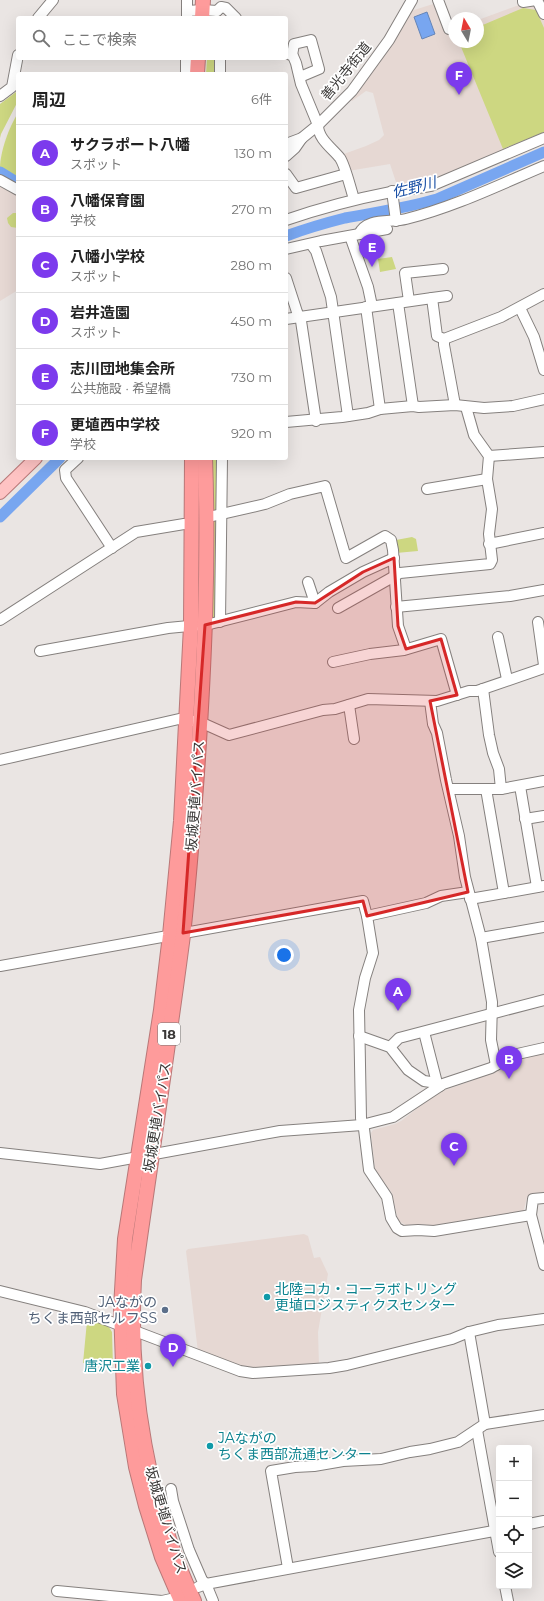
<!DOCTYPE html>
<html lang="ja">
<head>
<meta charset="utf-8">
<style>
	body { margin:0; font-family:Montserrat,"Noto Sans JP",sans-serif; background:#f6f6f6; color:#222 }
	.controls { position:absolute; right:12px; bottom:12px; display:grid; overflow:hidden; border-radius:4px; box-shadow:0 4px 16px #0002 }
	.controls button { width:36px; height:36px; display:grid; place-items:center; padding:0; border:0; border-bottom:1px solid #e0e0e0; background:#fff; color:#222; font:20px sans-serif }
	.compass { position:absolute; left:448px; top:12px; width:36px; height:36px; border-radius:50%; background:#fff; box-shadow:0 4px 16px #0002; rotate:350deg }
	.you { position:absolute; left:284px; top:955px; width:14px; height:14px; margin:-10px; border:3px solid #fff; border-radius:50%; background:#1a73e8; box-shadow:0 0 0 6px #1a73e833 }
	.badge { display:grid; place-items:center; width:26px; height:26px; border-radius:50%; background:#7c3aed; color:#fff; font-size:13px; font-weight:700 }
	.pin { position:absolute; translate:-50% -33px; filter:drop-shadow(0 1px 2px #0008) }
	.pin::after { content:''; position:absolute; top:21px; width:14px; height:12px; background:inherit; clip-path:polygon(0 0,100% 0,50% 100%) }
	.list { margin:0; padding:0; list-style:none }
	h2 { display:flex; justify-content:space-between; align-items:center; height:52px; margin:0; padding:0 16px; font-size:17px }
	h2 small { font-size:13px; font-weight:400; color:#767676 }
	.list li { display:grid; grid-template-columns:26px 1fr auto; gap:12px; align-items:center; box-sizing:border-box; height:56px; padding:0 16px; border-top:1px solid #e0e0e0 }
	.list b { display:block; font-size:15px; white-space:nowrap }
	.list p { margin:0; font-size:13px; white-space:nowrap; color:#767676 }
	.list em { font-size:13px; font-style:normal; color:#767676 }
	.icon { flex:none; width:22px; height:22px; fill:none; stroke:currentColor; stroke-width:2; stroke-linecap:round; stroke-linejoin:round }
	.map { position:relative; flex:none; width:544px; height:1601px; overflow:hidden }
	.search { position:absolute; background:#fff; box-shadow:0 4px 16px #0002; left:16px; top:16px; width:272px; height:44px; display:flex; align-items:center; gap:10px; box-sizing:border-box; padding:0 14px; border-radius:4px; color:#767676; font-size:15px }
	.panel { position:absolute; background:#fff; box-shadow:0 4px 16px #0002; left:16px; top:72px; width:272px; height:388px; border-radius:4px }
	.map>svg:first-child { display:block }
	.built { fill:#e6d8d3 }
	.green { fill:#cdd781 }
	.water { fill:#78a6f0; stroke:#6585b8 }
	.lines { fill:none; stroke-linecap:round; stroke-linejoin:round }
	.river { stroke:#78a6f0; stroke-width:11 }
	.minor-casing { stroke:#85807e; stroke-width:12 }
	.major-casing { stroke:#b97878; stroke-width:14 }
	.highway-casing { stroke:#b97878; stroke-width:16 }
	.minor { stroke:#fff; stroke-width:10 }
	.major { stroke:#fec3c3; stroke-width:12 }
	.highway { stroke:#fe9b9b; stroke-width:14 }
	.marked { fill:#d62828; fill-opacity:0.2; stroke:#d62828; stroke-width:3; stroke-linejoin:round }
	.culture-dot { fill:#0f9aa8; stroke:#fff; stroke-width:1.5 }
	.service-dot { fill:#5c6f8a; stroke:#fff; stroke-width:1.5 }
	.labels { text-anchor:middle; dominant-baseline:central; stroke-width:3.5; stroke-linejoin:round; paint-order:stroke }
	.shield { fill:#fff; stroke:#757473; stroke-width:1 }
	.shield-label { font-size:13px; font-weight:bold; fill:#3a3837 }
	.street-label { font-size:14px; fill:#3a3837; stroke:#fff }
	.culture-label { font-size:14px; fill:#0d838f; stroke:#fff; text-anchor:start }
	.service-label { font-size:14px; fill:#4e5e75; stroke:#fff; text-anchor:end }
	.water-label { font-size:15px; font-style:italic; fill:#194fa5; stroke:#fff }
</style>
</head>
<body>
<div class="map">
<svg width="544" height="1601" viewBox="0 0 544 1601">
	<rect width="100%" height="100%" fill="#eae5e3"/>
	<g class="built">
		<polygon points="433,4 446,31 454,28 454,42 478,42 478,20 522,4 537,5 544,21 544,136 426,184 398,188 390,164 348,171 341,155 366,146 379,140 384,135 373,93 366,91 352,101 350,99 411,11"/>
		<polygon points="0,184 18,195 18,290 0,301"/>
		<polygon points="544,1051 544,1195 527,1197 523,1213 433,1226 421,1224 406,1225 402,1223 398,1220 392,1193 375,1170 371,1133 373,1130 395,1124 401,1121 437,1093 474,1080 473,1077 515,1058"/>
		<polygon points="304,1234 308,1236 314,1258 320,1257 328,1274 318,1332 319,1365 250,1368 240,1367 198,1352 186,1251 188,1249"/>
	</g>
	<g class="green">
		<polygon points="523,8 536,10 544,28 544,132 503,149 459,42 478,42 478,27"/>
		<polygon points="207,58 215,58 215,74 206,74"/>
		<polygon points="16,92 18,93 18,101 1,134 0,138 0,104"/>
		<path d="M18,113v66l-18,-11c0,-16 9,-41 18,-55z"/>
		<polygon points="13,213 18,213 18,228 11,227 8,223 7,218"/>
		<polygon points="392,257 396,269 380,272 378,259"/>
		<polygon points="209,458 219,458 217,511 211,513"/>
		<polygon points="211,519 215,519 218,524 215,620 212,620"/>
		<polygon points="412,537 416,539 418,551 396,553 395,542 396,540"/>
		<path d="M91,1319c8,3 17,4 21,13l1,34 -30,-3 4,-42z"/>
	</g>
	<polygon class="water" points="427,12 435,34 422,39 414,17"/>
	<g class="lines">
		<g class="river">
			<polyline points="0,172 18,183"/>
			<path d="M286,236c19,-7 39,-13 59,-18 31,-6 62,-10 92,-19l107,-47"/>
			<polyline points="0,517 60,458"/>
		</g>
		<defs>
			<g id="minor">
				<polyline points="438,0 449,29"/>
				<polyline points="523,0 523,2 536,0"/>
				<polyline points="537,0 544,14"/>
				<polyline points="187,11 203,10 217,11"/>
				<polyline points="217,11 221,7 226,8 236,18"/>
				<polyline points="38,18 53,0"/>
				<polyline points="187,18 187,0"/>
				<path d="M286,53l7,3 3,7 5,21 17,41c0,14 14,23 22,33 5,7 11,32 14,41"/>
				<polyline points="292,55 294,44 311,40 319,69 300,77"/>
				<polyline points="220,58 220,74"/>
				<polyline points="186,74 186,58"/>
				<polyline points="0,96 12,87 18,55"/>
				<polyline points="286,144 302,138 318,125 352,91 389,40 412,0"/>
				<polyline points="286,156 295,148 302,138"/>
				<polyline points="286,174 296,188 346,174"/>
				<polyline points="0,180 18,190"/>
				<polyline points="392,191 396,221"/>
				<path d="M286,220c35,-12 69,-21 105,-28 14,-3 27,-3 40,-6l113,-48"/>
				<path d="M359,234c8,-17 31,-11 47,-15 48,-12 93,-34 138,-53"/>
				<polyline points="350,236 368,287 372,306"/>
				<polyline points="311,244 316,251 331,297 348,416"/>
				<polyline points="286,249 321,241 387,229"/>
				<polyline points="286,278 297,312 301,321 316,421"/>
				<polyline points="432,298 447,296"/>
				<polyline points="409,301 405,273 443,269"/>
				<polyline points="398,303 413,406"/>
				<polyline points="366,307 380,409"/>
				<polyline points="520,308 534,337 544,370"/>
				<polyline points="286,319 432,298 437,336 444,339 501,317 544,294"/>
				<polyline points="444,339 444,345 455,405"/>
				<polyline points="286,422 342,417 368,413 380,409 413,406 419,407 455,405 484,408 513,406 544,399"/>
				<polyline points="489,456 544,452"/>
				<polyline points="78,458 65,470 66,478 112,548"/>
				<polyline points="427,489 487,479"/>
				<polyline points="213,516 265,504 290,494 325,486 346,558 385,536 391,540 393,550 398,626 406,649"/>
				<polyline points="489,544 544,533"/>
				<polyline points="308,582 315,603"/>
				<polyline points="396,607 510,596 544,590"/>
				<polyline points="338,608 400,573 490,564 492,560 489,534 492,509 487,479 489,456 474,435 466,407"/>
				<polyline points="0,620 136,532 184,524"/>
				<polyline points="220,622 222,458"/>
				<polyline points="538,622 544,665"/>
				<polyline points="498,637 507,679"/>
				<polyline points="40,651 168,628 210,624 296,602 315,603 329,592 363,572 394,558"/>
				<polyline points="333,662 370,654 404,650 441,639 457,695"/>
				<polyline points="483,689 489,735 493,753 499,769 501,789"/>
				<polyline points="430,701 433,724 437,733 446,780 459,836 465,877 481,938 492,1002 491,1040 496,1065"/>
				<polyline points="349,705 354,739"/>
				<polyline points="0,760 179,719 200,722 229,735 323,710 335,709 368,699 437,701 469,691 477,691 544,668"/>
				<polyline points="520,786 537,887"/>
				<polyline points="449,789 501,789 544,781"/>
				<polyline points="486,789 504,893"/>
				<polyline points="525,819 544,816"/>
				<polyline points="470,899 544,886"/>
				<polyline points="367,916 426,903 441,896 468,892"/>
				<polyline points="481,938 544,927"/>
				<polyline points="0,966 363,901 367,916 373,953 365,978 359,1010 361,1118 362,1125 364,1129 369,1170 387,1197 391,1218 397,1228 402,1231 418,1230 434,1231 531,1215"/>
				<polyline points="424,1032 437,1083"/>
				<polyline points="359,1036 390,1047 408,1070 424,1081 437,1083 440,1086"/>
				<polyline points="390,1047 399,1038 544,1000"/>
				<polyline points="0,1153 100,1164 280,1131 362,1125 393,1117 443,1084 491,1068 513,1055 544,1048"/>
				<polyline points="544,1198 533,1199 531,1215 544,1265"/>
				<polyline points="0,1291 85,1312 240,1371 253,1373 329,1368 347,1365 452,1339 469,1332 498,1325 544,1319"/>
				<polyline points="469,1332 485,1424"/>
				<polyline points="477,1430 499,1552"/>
				<polyline points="171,1489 173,1501 189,1550 202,1580 206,1584 213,1601"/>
				<polyline points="529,1524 544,1521"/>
				<polyline points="288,1568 271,1471 295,1467 314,1466 343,1461 381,1459 410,1452 430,1449 458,1442 485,1424 544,1415"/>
				<polyline points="505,1586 508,1601"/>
				<polyline points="198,1587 206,1584 499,1530"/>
				<polyline points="57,1591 162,1601 171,1599"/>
			</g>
			<polyline id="major" points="0,493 36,458"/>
			<g id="highway">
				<polyline points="202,18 203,0"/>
				<polyline points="197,74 198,58"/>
				<polyline points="181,1601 162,1557 146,1506 136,1467 124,1394 121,1308 125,1239 161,1010 170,935 181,821 191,626 192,458"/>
				<path d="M194,1601c-46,-97 -66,-213 -60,-321 16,-115 34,-230 49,-345 6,-54 10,-108 14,-162 7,-105 12,-210 8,-315"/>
			</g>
		</defs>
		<use href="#minor" class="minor-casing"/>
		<use href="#major" class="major-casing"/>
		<use href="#highway" class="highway-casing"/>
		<use href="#minor" class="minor"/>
		<use href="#major" class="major"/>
		<use href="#highway" class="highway"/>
	</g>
	<path class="marked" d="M394,558l4,68 8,23 35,-10 16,56 -27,6 38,191 -101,24 -4,-15 -180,32 22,-308 91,-23 19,1 48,-31z"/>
	<g class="culture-dot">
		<circle cx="267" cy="1297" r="4"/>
		<circle cx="148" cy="1366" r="4"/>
		<circle cx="210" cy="1446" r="4"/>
	</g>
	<circle class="service-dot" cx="165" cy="1310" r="4"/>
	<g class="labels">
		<rect class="shield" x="158" y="1023" width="22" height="22" rx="3"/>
		<g class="shield-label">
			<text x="169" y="1034">18</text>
		</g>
		<g class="street-label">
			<text transform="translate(346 71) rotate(-51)">善光寺街道</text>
			<text transform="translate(195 796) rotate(-86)">坂城更埴バイパス</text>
			<text transform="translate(157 1117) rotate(-81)">坂城更埴バイパス</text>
			<text transform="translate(166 1520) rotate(73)">坂城更埴バイパス</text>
		</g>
		<g class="culture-label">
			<text x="275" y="1289">北陸コカ・コーラボトリング<tspan x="275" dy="16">更埴ロジスティクスセンター</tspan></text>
			<text x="140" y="1366" text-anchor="end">唐沢工業</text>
			<text x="218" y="1438">JAながの<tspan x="218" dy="16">ちくま西部流通センター</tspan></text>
		</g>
		<g class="service-label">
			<text x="157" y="1302">JAながの<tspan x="157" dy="16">ちくま西部セルフSS</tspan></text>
		</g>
		<g class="water-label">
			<text transform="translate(414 187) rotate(-14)">佐野川</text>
		</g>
	</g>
</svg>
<div class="controls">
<button>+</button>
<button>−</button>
<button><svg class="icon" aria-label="locate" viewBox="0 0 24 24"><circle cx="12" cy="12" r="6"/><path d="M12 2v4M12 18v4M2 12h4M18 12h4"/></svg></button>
<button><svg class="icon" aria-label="layers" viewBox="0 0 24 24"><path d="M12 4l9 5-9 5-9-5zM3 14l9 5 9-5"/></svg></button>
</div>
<svg class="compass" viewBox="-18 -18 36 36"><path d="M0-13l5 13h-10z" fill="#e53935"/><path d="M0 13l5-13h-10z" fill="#767676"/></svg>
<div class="you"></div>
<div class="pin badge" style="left:398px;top:1011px">A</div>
<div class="pin badge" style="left:509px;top:1079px">B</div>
<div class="pin badge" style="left:454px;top:1166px">C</div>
<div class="pin badge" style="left:173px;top:1367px">D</div>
<div class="pin badge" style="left:372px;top:267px">E</div>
<div class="pin badge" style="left:459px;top:95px">F</div>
<div class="search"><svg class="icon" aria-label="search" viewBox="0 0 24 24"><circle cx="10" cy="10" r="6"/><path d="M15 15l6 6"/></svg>ここで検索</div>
<section class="panel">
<h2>周辺<small>6件</small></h2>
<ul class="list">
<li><span class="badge">A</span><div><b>サクラポート八幡</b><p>スポット</p></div><em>130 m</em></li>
<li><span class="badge">B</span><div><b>八幡保育園</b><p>学校</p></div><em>270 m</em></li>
<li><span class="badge">C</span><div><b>八幡小学校</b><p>スポット</p></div><em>280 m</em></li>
<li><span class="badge">D</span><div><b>岩井造園</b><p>スポット</p></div><em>450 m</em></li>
<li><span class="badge">E</span><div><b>志川団地集会所</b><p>公共施設 · 希望橋</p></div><em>730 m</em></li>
<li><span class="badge">F</span><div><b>更埴西中学校</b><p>学校</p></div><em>920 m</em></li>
</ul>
</section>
</div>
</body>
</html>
